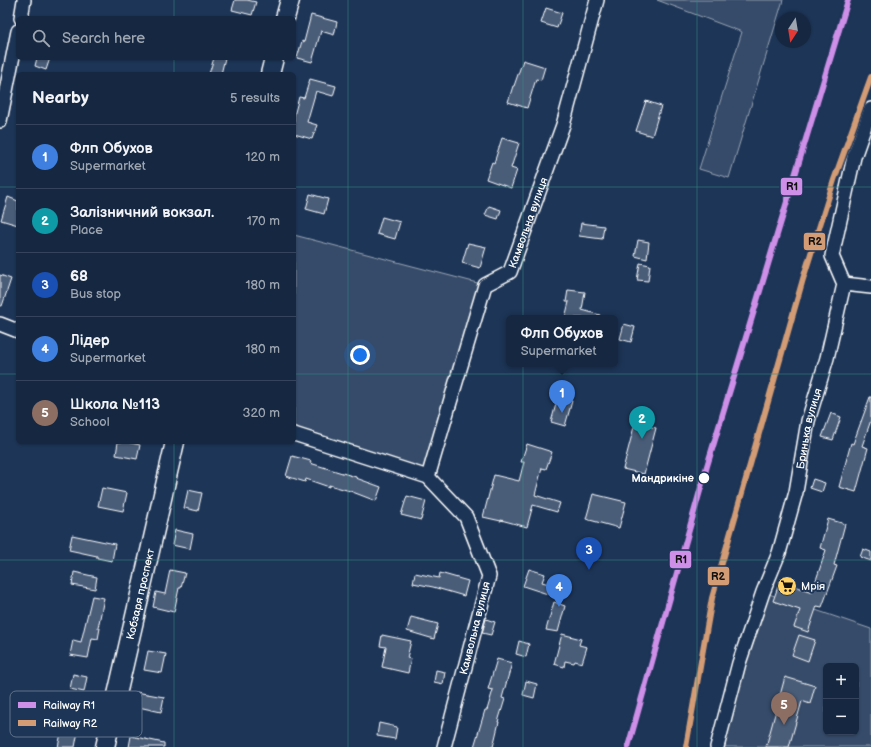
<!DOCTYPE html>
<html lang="en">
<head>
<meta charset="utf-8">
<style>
	body { margin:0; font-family:"Balsamiq Sans",sans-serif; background:#1f3048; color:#f1f3f6 }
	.controls { position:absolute; right:12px; bottom:12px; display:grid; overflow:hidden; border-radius:6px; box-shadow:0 1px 3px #0004 }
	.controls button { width:36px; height:36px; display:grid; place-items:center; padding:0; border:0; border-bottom:1px solid #35445a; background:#162841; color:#f1f3f6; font:20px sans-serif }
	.compass { position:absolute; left:775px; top:12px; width:36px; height:36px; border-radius:50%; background:#162841; box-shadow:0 1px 3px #0004; rotate:192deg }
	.you { position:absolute; left:360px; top:355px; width:14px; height:14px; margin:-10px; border:3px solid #fff; border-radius:50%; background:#1a73e8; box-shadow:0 0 0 6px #1a73e833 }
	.badge { display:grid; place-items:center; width:26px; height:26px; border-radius:50%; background:#8c9099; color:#fff; font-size:13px; font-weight:700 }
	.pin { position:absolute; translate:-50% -33px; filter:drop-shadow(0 1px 2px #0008) }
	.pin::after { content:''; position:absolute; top:21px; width:14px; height:12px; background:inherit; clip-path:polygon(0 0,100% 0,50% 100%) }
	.popup { position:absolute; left:506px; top:315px; width:112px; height:52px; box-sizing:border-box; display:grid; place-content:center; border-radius:6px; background:#162841; filter:drop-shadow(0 1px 3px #0005); font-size:13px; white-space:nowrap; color:#9ea6b1 }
	.popup b { font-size:15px; color:#f1f3f6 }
	.popup::after { content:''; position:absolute; left:50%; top:100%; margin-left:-8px; border:8px solid transparent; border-top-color:#162841 }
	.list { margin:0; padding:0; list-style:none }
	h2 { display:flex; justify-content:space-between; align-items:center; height:52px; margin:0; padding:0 16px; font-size:17px }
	h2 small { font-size:13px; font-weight:400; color:#9ea6b1 }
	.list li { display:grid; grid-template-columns:26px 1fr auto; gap:12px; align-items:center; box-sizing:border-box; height:64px; padding:0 16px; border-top:1px solid #35445a }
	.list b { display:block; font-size:15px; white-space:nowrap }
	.list p { margin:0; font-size:13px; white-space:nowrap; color:#9ea6b1 }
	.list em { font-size:13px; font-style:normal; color:#9ea6b1 }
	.icon { flex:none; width:22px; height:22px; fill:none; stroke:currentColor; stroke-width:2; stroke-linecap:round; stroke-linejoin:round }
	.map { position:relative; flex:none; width:871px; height:747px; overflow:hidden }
	.search { position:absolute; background:#162841; box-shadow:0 1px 3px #0004; left:16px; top:16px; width:280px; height:44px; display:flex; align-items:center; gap:10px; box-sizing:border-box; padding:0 14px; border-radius:6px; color:#9ea6b1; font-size:15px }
	.panel { position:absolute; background:#162841; box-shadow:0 1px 3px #0004; left:16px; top:72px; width:280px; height:372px; border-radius:6px }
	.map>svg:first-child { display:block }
	.green { fill:#364b69; stroke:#9aa5b4; fill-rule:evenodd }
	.building { fill:#4a5d79; stroke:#fff }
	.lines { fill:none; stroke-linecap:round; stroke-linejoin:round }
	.minor-casing { stroke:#fff; stroke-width:16 }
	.secondary-casing { stroke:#fff; stroke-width:21 }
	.minor { stroke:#1d3557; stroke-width:13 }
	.secondary { stroke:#1d3557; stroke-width:18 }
	.rail-1-casing { stroke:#1d3557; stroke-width:9 }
	.rail-2-casing { stroke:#1d3557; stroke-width:9 }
	.rail-1 { stroke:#ce8fe9; stroke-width:6 }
	.rail-2 { stroke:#d39c74; stroke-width:6 }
	.grid { fill:none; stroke:#338b84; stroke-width:1; stroke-opacity:0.55 }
	.stop-dot { fill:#fff; stroke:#1d3557; stroke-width:1.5 }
	.labels { text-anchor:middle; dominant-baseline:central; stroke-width:4; stroke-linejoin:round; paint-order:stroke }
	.street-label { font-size:11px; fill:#fff; stroke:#1d3557 }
	.stop-label { font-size:11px; font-weight:bold; fill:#fff; stroke:#1d3557; text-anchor:end }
	.poi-label { font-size:11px; fill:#fff; stroke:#1d3557; text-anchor:start }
	.key { fill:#1d3557; stroke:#617289; stroke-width:1 }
	.key-label { font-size:11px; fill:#fff }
	.line-badge { stroke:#1d3557; stroke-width:1.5 }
	.pale-badge-label { font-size:11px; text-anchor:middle; font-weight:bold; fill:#111 }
</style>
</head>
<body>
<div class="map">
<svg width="871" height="747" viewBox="0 0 871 747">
	<rect width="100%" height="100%" fill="#1d3557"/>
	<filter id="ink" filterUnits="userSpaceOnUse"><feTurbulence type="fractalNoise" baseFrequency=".025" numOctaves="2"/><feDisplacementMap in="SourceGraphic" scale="8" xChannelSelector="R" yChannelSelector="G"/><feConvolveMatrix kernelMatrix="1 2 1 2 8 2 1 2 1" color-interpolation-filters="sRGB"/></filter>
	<g filter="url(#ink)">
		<g class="green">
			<polygon points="657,0 783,0 729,178 699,169 742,32"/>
			<polygon points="294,235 485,285 428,477 294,430"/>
			<path d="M763,592l108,37v118h-154zM826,666h30v66h-30z"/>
		</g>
		<g class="building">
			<polygon points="235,0 247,0 256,2 252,15 232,10"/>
			<polygon points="546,8 562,13 557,28 541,23"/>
			<polygon points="311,15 337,22 334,35 321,31 312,62 297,58 302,41 304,42"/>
			<polygon points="37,58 50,58 46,70 35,66"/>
			<polygon points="214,58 225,58 221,74 209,74"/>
			<polygon points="523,60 545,67 541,80 536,79 527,108 508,102 513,86 514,86"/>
			<polygon points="310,79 336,86 333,96 316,91 307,122 317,125 312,139 294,134 294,116 299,97 304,98"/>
			<polygon points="646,101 661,106 652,136 636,131"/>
			<polygon points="502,138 519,143 511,168 517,170 511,188 486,179 492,162 494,163"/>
			<polygon points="310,194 328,199 324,214 306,209"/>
			<polygon points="8,197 18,201 18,225 1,220"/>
			<polygon points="489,206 501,210 498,219 485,215"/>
			<polygon points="382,217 400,222 395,239 377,234"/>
			<polygon points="581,223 604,226 602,239 579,236"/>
			<polygon points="638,240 649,242 647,259 635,256"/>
			<polygon points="468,243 486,247 480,268 462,263"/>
			<polygon points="640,263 650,265 648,281 637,280"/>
			<polygon points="0,275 11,279 2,306 0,306"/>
			<polygon points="568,290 585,292 582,310 600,315 599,318 565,318 569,302 566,302"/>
			<polygon points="624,324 635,327 631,342 620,339"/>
			<polygon points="558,397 572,401 565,426 551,422"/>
			<polygon points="870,397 871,397 871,420 862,446 868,448 856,492 839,487 851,443 853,444"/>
			<polygon points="831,413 841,417 833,440 822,437"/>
			<polygon points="635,423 656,428 644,474 623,469"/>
			<polygon points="118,442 126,442 140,445 137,459 116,455"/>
			<polygon points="527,444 552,452 546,469 542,468 535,495 560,503 557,512 533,505 527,527 501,520 501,521 483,517 494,475 519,481 524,462 521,462"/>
			<polygon points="292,456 311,461 310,463 339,472 356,477 356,478 381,487 376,501 350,491 329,485 329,487 306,479 305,482 286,476"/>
			<polygon points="813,479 825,483 822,492 810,488"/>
			<polygon points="102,488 127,493 123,511 98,506"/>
			<polygon points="188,490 202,493 198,511 184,508"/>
			<polygon points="593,494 626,502 619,528 586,519"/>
			<polygon points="407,496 426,501 421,520 401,515"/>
			<polygon points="828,519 845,524 834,565 837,566 822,607 817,606 808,632 794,627 800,610 773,601 780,581 812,592 826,550 820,548"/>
			<polygon points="175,530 193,534 190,549 172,545"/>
			<polygon points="72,535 115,544 112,561 97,558 97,556 69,550"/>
			<polygon points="863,549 871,552 871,561 860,557"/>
			<polygon points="529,569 545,574 542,582 563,588 560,598 523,586"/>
			<polygon points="170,570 185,573 181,588 179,588 174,612 153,607 156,592 165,594"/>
			<polygon points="74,572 97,577 95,589 72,585"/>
			<polygon points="415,573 439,578 440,573 468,581 464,596 433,587 413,583"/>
			<polygon points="92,596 104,598 98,628 100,628 98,639 92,638 88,658 70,655 73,640 81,642"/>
			<polygon points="554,602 565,606 558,632 546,630"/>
			<polygon points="411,617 438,624 434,639 407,631"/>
			<polygon points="486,619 495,622 491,635 482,633"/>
			<polygon points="562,634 581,639 579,645 587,647 582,663 575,661 574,663 565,661 564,667 554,664"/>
			<polygon points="382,635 411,641 407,658 411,659 408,673 382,667 386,647 380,646"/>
			<polygon points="799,635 815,640 808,661 792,655"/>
			<polygon points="519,641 529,644 526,657 516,654"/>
			<polygon points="148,651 166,654 162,673 144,670"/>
			<polygon points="497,659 512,663 502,698 505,699 498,722 499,722 493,747 474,747 485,710 487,710 493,690 488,689"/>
			<polygon points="436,670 445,672 443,684 434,682"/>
			<polygon points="73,674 87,677 84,692 70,689"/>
			<polygon points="785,677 815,686 810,704 802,701 789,747 766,747"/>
			<polygon points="526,681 537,684 534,698 523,695"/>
			<polygon points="136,692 164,697 161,712 134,706"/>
			<polygon points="66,710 85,713 82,727 79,726 75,747 58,747"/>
			<polygon points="379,723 397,727 395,739 377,736"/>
			<polygon points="131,736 164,743 164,747 129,747"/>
		</g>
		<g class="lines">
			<defs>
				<g id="minor">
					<polyline points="21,18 24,0"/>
					<polyline points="0,121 18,31"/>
					<polyline points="844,284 871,287"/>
					<polyline points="0,324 18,331"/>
					<polyline points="294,434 428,477 466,517 489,576 444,747"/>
					<path id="s1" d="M428,477l20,-68 37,-124 25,-13 53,-147 34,-125"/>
					<path id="s2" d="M717,747l22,-84 24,-71 16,-39 17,-61 12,-71 19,-63 17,-74 -12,-28 22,-99 17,-48"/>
				</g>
				<g id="secondary">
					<polyline points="285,18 290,0"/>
					<polyline points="270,74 274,58"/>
					<path id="s3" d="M105,747l70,-305"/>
				</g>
			</defs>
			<use href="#minor" class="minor-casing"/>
			<use href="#secondary" class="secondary-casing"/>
			<use href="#minor" class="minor"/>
			<use href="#secondary" class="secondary"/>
			<defs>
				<polyline id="rail-1" points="628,747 707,466 848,0"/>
				<polyline id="rail-2" points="686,747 712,598 803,279 834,180 871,77"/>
			</defs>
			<use href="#rail-1" class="rail-1-casing"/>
			<use href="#rail-2" class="rail-2-casing"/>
			<use href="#rail-1" class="rail-1"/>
			<use href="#rail-2" class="rail-2"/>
		</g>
	</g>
	<path class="grid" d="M174,0v18M348,0v747M523,0v747M697,0v747M174,58v16M0,187h18M294,187h577M0,374h18M294,374h577M174,442v305M0,560h871"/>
	<defs>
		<symbol id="supermarket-disc" viewBox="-11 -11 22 22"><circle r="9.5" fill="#ffd166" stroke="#1d3557"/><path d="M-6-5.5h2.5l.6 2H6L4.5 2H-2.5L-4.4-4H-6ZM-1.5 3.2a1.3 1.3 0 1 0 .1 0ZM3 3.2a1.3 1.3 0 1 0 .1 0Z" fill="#111"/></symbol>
	</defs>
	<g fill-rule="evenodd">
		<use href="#supermarket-disc" x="776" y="575" width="22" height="22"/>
	</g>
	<circle class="stop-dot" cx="704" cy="478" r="6"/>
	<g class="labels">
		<g class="street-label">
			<text stroke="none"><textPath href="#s1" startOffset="281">Камвольна вулиця</textPath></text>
			<text stroke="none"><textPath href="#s2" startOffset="332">Бринька вулиця</textPath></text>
			<text stroke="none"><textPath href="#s3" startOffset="157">Кобзаря проспект</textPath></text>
			<text transform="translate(475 628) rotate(-76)">Камвольна вулиця</text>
		</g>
		<g class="stop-label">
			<text x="694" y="478">Мандрикіне</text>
		</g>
		<g class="poi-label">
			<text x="801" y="586">Мрія</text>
		</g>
	</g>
	<rect x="10" y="691" width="132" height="46" rx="6" class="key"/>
	<rect x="18" y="702" width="18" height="6" fill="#ce8fe9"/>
	<rect x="18" y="720" width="18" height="6" fill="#d39c74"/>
	<g class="key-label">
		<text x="43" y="709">Railway R1</text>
		<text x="43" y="727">Railway R2</text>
	</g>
	<g class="line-badge">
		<rect x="780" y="177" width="23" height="19" rx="4" fill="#ce8fe9"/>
		<rect x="803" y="232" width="23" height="19" rx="4" fill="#d39c74"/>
		<rect x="669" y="550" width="23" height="19" rx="4" fill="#ce8fe9"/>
		<rect x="707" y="566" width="23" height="20" rx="4" fill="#d39c74"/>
	</g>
	<g class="pale-badge-label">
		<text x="792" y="190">R1</text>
		<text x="815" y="245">R2</text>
		<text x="681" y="563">R1</text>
		<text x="718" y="580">R2</text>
	</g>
</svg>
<div class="controls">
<button>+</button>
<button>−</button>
</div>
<svg class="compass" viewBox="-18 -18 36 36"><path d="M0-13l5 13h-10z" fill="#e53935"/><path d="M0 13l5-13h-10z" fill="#9ea6b1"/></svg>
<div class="you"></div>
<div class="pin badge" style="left:562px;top:413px;background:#3f7fe0">1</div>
<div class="popup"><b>Флп Обухов</b>Supermarket</div>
<div class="pin badge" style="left:642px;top:439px;background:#0f9aa8">2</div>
<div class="pin badge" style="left:589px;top:570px;background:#1a4fb4">3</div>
<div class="pin badge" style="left:559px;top:607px;background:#3f7fe0">4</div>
<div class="pin badge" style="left:784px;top:725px;background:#8d6e63">5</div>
<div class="search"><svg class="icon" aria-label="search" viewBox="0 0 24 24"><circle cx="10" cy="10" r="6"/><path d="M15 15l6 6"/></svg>Search here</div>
<section class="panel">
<h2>Nearby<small>5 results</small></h2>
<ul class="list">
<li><span class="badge" style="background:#3f7fe0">1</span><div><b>Флп Обухов</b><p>Supermarket</p></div><em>120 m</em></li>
<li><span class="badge" style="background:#0f9aa8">2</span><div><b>Залізничний вокзал.</b><p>Place</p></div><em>170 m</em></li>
<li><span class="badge" style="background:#1a4fb4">3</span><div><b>68</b><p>Bus stop</p></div><em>180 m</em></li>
<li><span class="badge" style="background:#3f7fe0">4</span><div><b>Лідер</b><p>Supermarket</p></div><em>180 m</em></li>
<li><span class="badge" style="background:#8d6e63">5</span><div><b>Школа №113</b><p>School</p></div><em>320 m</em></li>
</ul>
</section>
</div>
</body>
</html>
